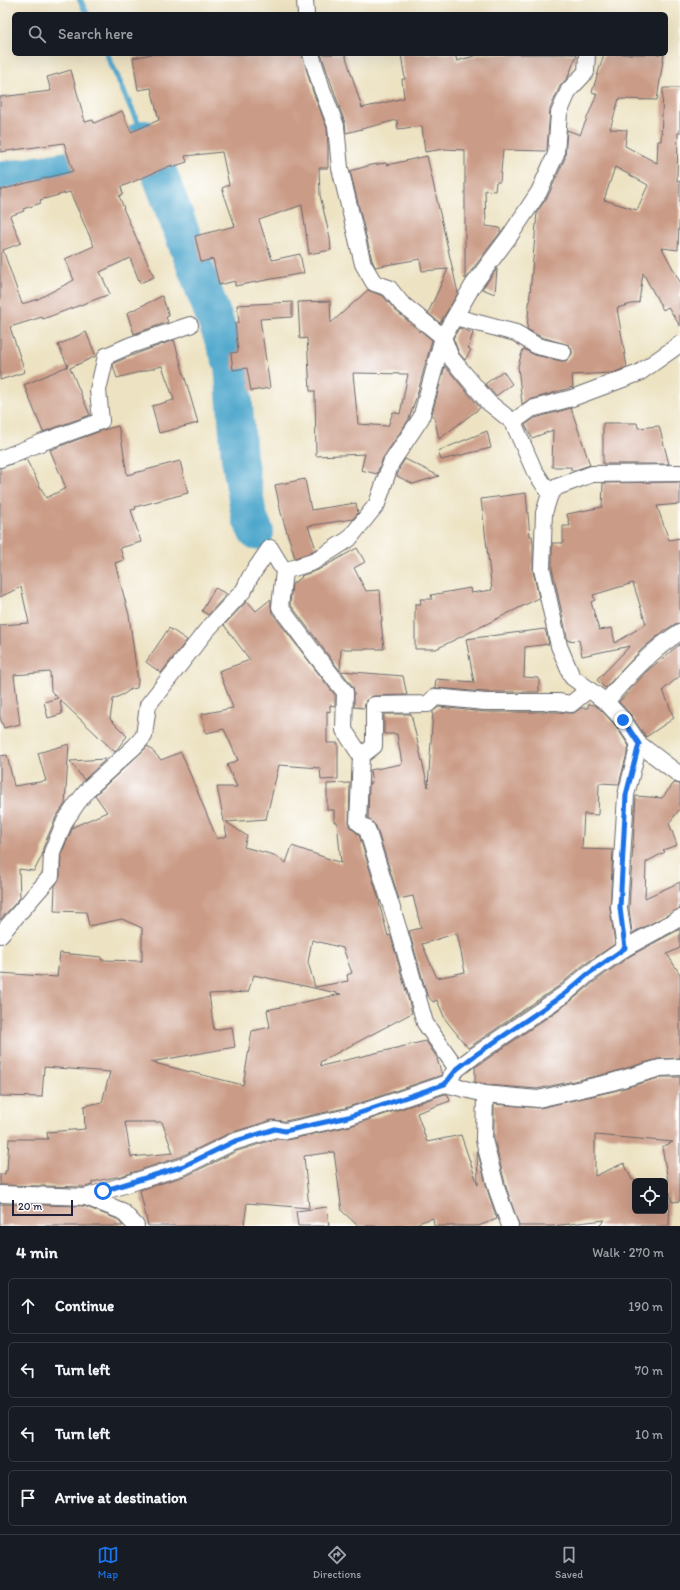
<!DOCTYPE html>
<html lang="en">
<head>
<meta charset="utf-8">
<style>
	body { margin:0; font-family:Itim,sans-serif; background:#20242c; color:#f1f3f6 }
	.controls { position:absolute; right:12px; bottom:12px; display:grid; overflow:hidden; border-radius:6px; box-shadow:0 4px 16px #0002 }
	.controls button { width:36px; height:36px; display:grid; place-items:center; padding:0; border:0; border-bottom:1px solid #363941; background:#171b24; color:#f1f3f6; font:20px sans-serif }
	.scale { position:absolute; left:12px; bottom:10px; width:61px; box-sizing:border-box; padding-left:4px; border:2px solid #22223b; border-top:0; font-size:11px; line-height:14px; white-space:nowrap; color:#22223b; -webkit-text-stroke:3px #fff; paint-order:stroke }
	.stop { position:absolute; width:12px; height:12px; margin:-9px; border:3px solid #1a73e8; border-radius:50%; background:#fff }
	.stop.end { background:#1a73e8; border-color:#fff; box-shadow:0 1px 4px #0008 }
	.list { margin:0; padding:0; list-style:none }
	h2 { display:flex; justify-content:space-between; align-items:center; height:52px; margin:0; padding:0 16px; font-size:17px }
	h2 small { font-size:13px; font-weight:400; color:#9ea1a6 }
	.list li { display:grid; grid-template-columns:26px 1fr auto; gap:12px; align-items:center; box-sizing:border-box; height:56px; margin:0 8px 8px; padding:0 8px; border:1px solid #363941; border-radius:6px }
	.list b { display:block; font-size:15px; white-space:nowrap }
	.list em { font-size:13px; font-style:normal; color:#9ea1a6 }
	.icon { flex:none; width:22px; height:22px; fill:none; stroke:currentColor; stroke-width:2; stroke-linecap:round; stroke-linejoin:round }
	.map { position:relative; flex:none; width:680px; height:1226px; overflow:hidden }
	.search { position:absolute; background:#171b24; box-shadow:0 4px 16px #0002; left:12px; right:12px; top:12px; height:44px; display:flex; align-items:center; gap:10px; box-sizing:border-box; padding:0 14px; border-radius:6px; color:#9ea1a6; font-size:15px }
	.sheet { height:308px; background:#171b24 }
	nav { display:flex; justify-content:space-around; align-items:center; box-sizing:border-box; height:56px; border-top:1px solid #363941; background:#171b24; font-size:11px; color:#9ea1a6 }
	nav a { display:grid; justify-items:center; gap:2px }
	nav .on { color:#1a73e8 }
	.map>svg:first-child { display:block }
	.lines { fill:none; stroke-linecap:round; stroke-linejoin:round }
	.stream { stroke:#4fa7cc; stroke-width:6 }
	.river { stroke:#4fa7cc; stroke-width:36 }
	.building { fill:#ca9b86; fill-rule:evenodd }
	.minor-casing { stroke:#69666b; stroke-width:18 }
	.minor { stroke:#fff; stroke-width:16 }
	.route { stroke:#1a73e8; stroke-width:5 }
</style>
</head>
<body>
<div class="map">
<svg width="680" height="1226" viewBox="0 0 680 1226">
	<rect width="100%" height="100%" fill="#fff"/>
	<filter id="ink" filterUnits="userSpaceOnUse"><feTurbulence type="fractalNoise" baseFrequency=".025" numOctaves="2"/><feDisplacementMap in="SourceGraphic" scale="8" xChannelSelector="R" yChannelSelector="G"/><feConvolveMatrix kernelMatrix="1 2 1 2 8 2 1 2 1" color-interpolation-filters="sRGB"/></filter>
	<filter id="wash" filterUnits="userSpaceOnUse"><feTurbulence type="fractalNoise" baseFrequency=".012" numOctaves="4" result="noise"/><feDisplacementMap in="SourceGraphic" scale="16" xChannelSelector="R" yChannelSelector="G"/><feGaussianBlur stdDeviation="0.9" result="paint"/><feColorMatrix in="noise" values="0 0 0 0 0 0 0 0 0 0 0 0 0 0 0 0 0 1.4 0 .05"/><feComposite in="paint" operator="in"/></filter>
	<g filter="url(#wash)">
		<rect width="100%" height="100%" fill="#ede3c3"/>
		<g class="lines">
			<g class="stream">
				<polyline points="80,0 87,14"/>
				<polyline points="107,54 143,135"/>
			</g>
			<polyline class="river" points="0,180 99,164 144,138 152,154 232,365 239,459 249,516 256,532"/>
		</g>
		<g id="blocks">
			<g class="building">
				<path d="M151,54h151l11,38 14,36 1,19v21h-9l1,27 10,43 1,12 -22,4 -7,-49 -43,15 13,40 28,-6 4,19 -69,13v-5l-16,4 -6,-26 -12,3 -6,-26 40,-10 -13,-38 7,-3 -7,-33 -37,4 2,6 -15,5v-2l-51,22 2,7 -4,2 5,12h-1l31,69 -14,6 -10,-25 -30,14 10,22 -67,25 -1,-2 -32,10 15,45 -25,8v-190l73,-19 -9,-28 -64,9v-55l51,-6 -4,-14 24,-7 14,52 8,-2 1,3 28,-12 9,21 28,-12 -8,-32 -13,2 -5,-32zM70,192l24,54 -29,13 9,21 -36,19 -16,5 -19,-54 18,-7 -11,-27 14,-5 -1,-2 18,-6 -1,-3z"/>
				<polygon points="321,54 345,54 362,108 404,98 402,79 405,79 401,54 455,54 457,61 481,54 577,54 568,77 560,86 550,109 547,151 503,150 500,182 496,182 495,191 485,190 486,226 500,228 500,233 465,279 465,150 444,149 425,152 422,126 398,129 397,120 346,133 345,123"/>
				<path d="M604,54h60l-7,46 -38,-1 -9,30 17,1 -2,16 32,17 1,-22h3l2,-53h17v45h-2l-1,48h3v16l-2,53 -16,-2 18,34v44l-12,-19 -5,3 -20,-37 -4,29 -22,6 10,59 -14,6 -41,2 1,12 -44,13 -7,4 -4,-38 5,-17 12,6 26,6h5l6,-7v-4l-3,-5 -28,-8 -14,-8 10,-117 11,-16 17,-38 2,-28 13,5 17,-41 -5,-2zM615,167l33,18 -11,25 -33,-10z"/>
				<polygon points="427,156 458,293 440,323 428,313 448,269 422,271 420,259 375,267 372,260 350,171 371,165 386,163 387,165"/>
				<polygon points="497,269 495,294 482,289"/>
				<path d="M368,290l15,6 12,14 20,17 4,5 1,-2 12,10 -15,55 -8,24 -26,39 -6,16 -16,-4 4,-16 -49,2 -1,-65h-5l-3,-53 -7,1 -2,-37 32,-1 1,22zM353,373l55,1 -8,40 -7,-2 -5,14 -30,-2z"/>
				<polygon points="162,296 169,316 166,317 168,322 134,334 127,313"/>
				<polygon points="292,302 292,317 260,319 270,388 251,391 247,368 233,370 231,353 238,352 235,323 239,322 237,305"/>
				<polygon points="459,328 473,333 468,348 471,350 465,360 459,353 453,338"/>
				<polygon points="86,332 96,356 70,368 90,415 43,432 24,385 68,366 58,345"/>
				<polygon points="174,340 198,423 159,433 152,406 174,400 162,366 117,378 113,366 114,363 133,355"/>
				<polygon points="445,366 480,408 439,439 434,416 432,416 432,414"/>
				<polygon points="503,371 512,384 496,396 485,384"/>
				<polygon points="571,408 590,465 575,470 571,470 571,467 552,467 553,430 532,438 525,425 535,418"/>
				<polygon points="603,423 637,423 638,428 659,426 669,464 603,464"/>
				<polygon points="118,426 122,442 127,475 180,461 188,493 135,507 136,509 131,510 141,542 120,548 124,560 115,563 129,615 138,681 137,688 131,689 124,694 113,699 110,719 127,736 115,752 60,700 62,714 48,718 44,702 58,698 51,691 50,672 14,675 20,724 4,728 0,718 0,625 29,623 21,587 0,597 0,468 26,459 46,498 66,488 50,450 103,430"/>
				<polygon points="487,431 491,448 441,460 438,451"/>
				<polygon points="405,459 439,476 413,484 397,476 400,467"/>
				<polygon points="305,479 311,510 356,503 358,513 353,519 308,526 316,549 309,553 295,558 281,513 275,485"/>
				<path d="M680,482v22l-23,2 12,34 11,-2v85l-5,1 -11,7 -21,17 -38,40 -8,-8 33,-34 -48,10 -3,-16 -11,1 -16,-73v-25h11v-17h7l-3,-12 35,-7 1,-24zM633,583l13,41 -31,19 -3,-15 -13,2 -8,-28 4,-2 -2,-5z"/>
				<polygon points="526,493 530,536 532,536 533,544 533,571 539,598 436,649 415,649 415,604 421,604 420,599 432,599 431,595 470,588 471,593 492,590 481,499"/>
				<polygon points="357,548 365,562 354,568 366,591 380,590 382,621 381,621 384,649 341,649 340,671 290,604 292,584 302,577 301,576 318,570"/>
				<polygon points="215,588 227,594 208,615 202,611"/>
				<path d="M271,599v7l1,7 63,82v11l-5,-1v7l-3,-1v32h11v36l-17,1 -1,-12 -41,-3 -13,54 -40,3 21,14 -3,11 30,8 12,8 6,-17 49,17 -4,-41h-3v-12h-7v-26l23,-1 -1,43 10,9 21,68h-1l9,33 2,-1 1,2 21,76 -92,49 1,4 105,-25 12,18h-1l5,16 -97,33 -60,13 -13,-1 -42,13 -50,24 -59,19 -29,6v3l-7,2 -85,-2v-11h5v-3h2l2,-32h39l-1,-7 38,-3 -1,-23 18,-4 8,-30 -66,-5 -2,30 -42,-1v-123l57,4 3,-24 42,4 -1,3 41,1v-33l-20,-9 -33,7 -3,-14 -32,-1 1,-25 5,-10 1,-22 12,-27 34,-15 -12,-17 53,-49 13,14 20,-8 36,87 10,-3 -10,-49h20l-10,-22 11,-5 -14,-31 -18,4 -4,-19 31,-6 -14,-37 31,-11 -26,-35 23,-24 9,10zM312,940l31,8 9,25 -5,2 1,6 -33,6 -7,-25zM254,975l87,19 -74,16 3,17 -18,4 -9,54 -93,-23 85,-15 -3,-20 -18,3 -5,-36 39,-2zM125,1122h37l11,31 -42,4z"/>
				<polygon points="169,628 187,640 161,673 146,662"/>
				<polygon points="545,629 549,644 525,647 524,677 539,678 539,692 485,692 435,688 436,679 474,682 466,639"/>
				<polygon points="680,644 680,676 663,690 674,718 646,737 631,715 619,702 647,671"/>
				<polygon points="341,671 403,676 407,695 373,696 366,700 364,708 354,707 354,692 353,687"/>
				<path d="M588,704l6,1 6,4 16,17 13,20 -10,38 -20,-1 -1,32 -14,-1 -2,35 31,1 -3,58 5,36 -33,22 -22,19 -92,63 -23,-29 -8,-19 -4,2 -6,-7 -18,-64 12,-3 -8,-32 -14,3 -23,-73 -8,-8 1,-35h3l-2,-13 32,-6 -5,-30h-13v-20h27l17,73 5,-76 6,-4 46,5h72l13,1h4l7,-5h7zM457,933l8,39 -28,6 -15,-34z"/>
				<polygon points="69,744 65,804 56,817 43,848 42,856 34,871 19,869 20,898 0,920 0,756 7,755 14,786 46,781 38,753"/>
				<polygon points="106,759 84,780 70,761"/>
				<polygon points="674,783 680,784 680,809 669,823 677,845 663,850 665,852 646,862 645,898 680,882 680,909 632,933 629,908 636,796 662,798"/>
				<polygon points="680,929 680,948 667,954 680,974 680,1058 658,1059 610,1073 537,1089 487,1085 475,1082 475,1067 480,1064 571,1001 594,982 630,956"/>
				<path d="M662,1077h18v124l-8,1 -2,-10 -1,34h-70l6,-6 -53,6h-33l-13,-39 -12,-48v-35l46,4 74,-17zM595,1135l78,7 -11,5 6,34 -36,-1 -8,-17 -29,13zM635,1181h30v30h-30z"/>
				<polygon points="445,1094 448,1095 450,1101 417,1113 427,1142 461,1135 478,1185 477,1150 488,1192 497,1219 478,1226 434,1226 433,1218 409,1226 358,1226 342,1211 334,1152 304,1156 309,1208 247,1203 244,1226 148,1226 140,1190 188,1175 237,1151 276,1139 287,1140 350,1126"/>
				<polygon points="0,1204 84,1206 117,1219 123,1226 0,1226"/>
				<polygon points="327,1207 329,1226 298,1226 296,1211"/>
			</g>
		</g>
	</g>
	<g filter="url(#ink)">
		<use href="#blocks" fill-opacity="0" stroke="#69666b" stroke-width="1"/>
		<g class="lines">
			<defs>
				<g id="minor">
					<polyline points="305,0 306,14"/>
					<polyline points="311,54 322,89 336,126 340,168 363,264 374,283 389,288 401,303 443,337 451,358 488,402 513,422 534,470 550,494 544,513 542,569 559,646 572,677 606,702 623,720 639,744 680,775"/>
					<polyline points="455,317 516,333 537,346 563,352"/>
					<polyline points="513,422 531,409 572,398 639,373 680,344"/>
					<polyline points="0,459 43,442 101,421 98,390 106,356 131,345 190,325"/>
					<polyline points="550,494 557,487 592,474 680,473"/>
					<polyline points="284,571 313,562 349,539 377,504 391,463 421,418 443,337 473,285 511,234 539,192 556,154 559,113 569,90 586,72 587,54"/>
					<path d="M606,702c21,-26 46,-52 74,-70"/>
					<polyline points="361,756 374,746 374,705 428,704 435,697 485,702 558,702 571,704 588,690"/>
					<polyline points="0,935 51,876 52,852 65,821 78,802 90,787 134,747 144,736 148,705 206,631 244,590 250,577 270,548 284,571 280,607 314,653 345,692 344,730 361,756 358,822 367,829 400,934 425,1023 457,1069"/>
					<polyline points="625,948 619,908 626,795 639,744"/>
					<polyline points="451,1076 457,1069 474,1056 566,993 588,974 625,948 680,918"/>
					<polyline points="485,1094 484,1140 497,1190 510,1226"/>
					<polyline points="0,1194 86,1197 184,1166 233,1142 275,1129 285,1131 348,1117 445,1084 485,1094 538,1099 612,1082 660,1068 680,1067"/>
					<polyline points="86,1197 122,1211 136,1226"/>
				</g>
			</defs>
			<use href="#minor" class="minor-casing"/>
			<use href="#minor" class="minor"/>
		</g>
	</g>
	<g class="lines" filter="url(#ink)">
		<polyline class="route" points="103,1191 184,1166 233,1142 275,1129 285,1131 348,1117 445,1084 457,1069 474,1056 566,993 588,974 625,948 620,908 626,795 639,744 623,720"/>
	</g>
</svg>
<div class="controls">
<button><svg class="icon" aria-label="locate" viewBox="0 0 24 24"><circle cx="12" cy="12" r="6"/><path d="M12 2v4M12 18v4M2 12h4M18 12h4"/></svg></button>
</div>
<div class="scale">20 m</div>
<div class="stop" style="left:103px;top:1191px"></div>
<div class="stop end" style="left:623px;top:720px"></div>
<div class="search"><svg class="icon" aria-label="search" viewBox="0 0 24 24"><circle cx="10" cy="10" r="6"/><path d="M15 15l6 6"/></svg>Search here</div>
</div>
<section class="sheet">
<h2>4 min<small>Walk · 270 m</small></h2>
<ul class="list">
<li><svg class="icon" aria-label="ahead" viewBox="0 0 24 24"><path d="M12 20V5M6 11l6-6 6 6"/></svg><div><b>Continue</b></div><em>190 m</em></li>
<li><svg class="icon" aria-label="left" viewBox="0 0 24 24"><path d="M17 20v-9H6M10 6l-5 5 5 5"/></svg><div><b>Turn left</b></div><em>70 m</em></li>
<li><svg class="icon" aria-label="left" viewBox="0 0 24 24"><path d="M17 20v-9H6M10 6l-5 5 5 5"/></svg><div><b>Turn left</b></div><em>10 m</em></li>
<li><svg class="icon" aria-label="arrive" viewBox="0 0 24 24"><path d="M6 21V4h12l-3 4 3 4H6"/></svg><div><b>Arrive at destination</b></div></li>
</ul>
</section>
<nav>
<a class="on"><svg class="icon" aria-label="map" viewBox="0 0 24 24"><path d="M3 6l6-2 6 2 6-2v14l-6 2-6-2-6 2zM9 4v14M15 6v14"/></svg>Map</a>
<a><svg class="icon" aria-label="directions" viewBox="0 0 24 24"><path d="M12 3l9 9-9 9-9-9zM9 14v-3h6M13 9l2 2-2 2"/></svg>Directions</a>
<a><svg class="icon" aria-label="saved" viewBox="0 0 24 24"><path d="M7 4h10v16l-5-4-5 4z"/></svg>Saved</a>
</nav>
</body>
</html>
